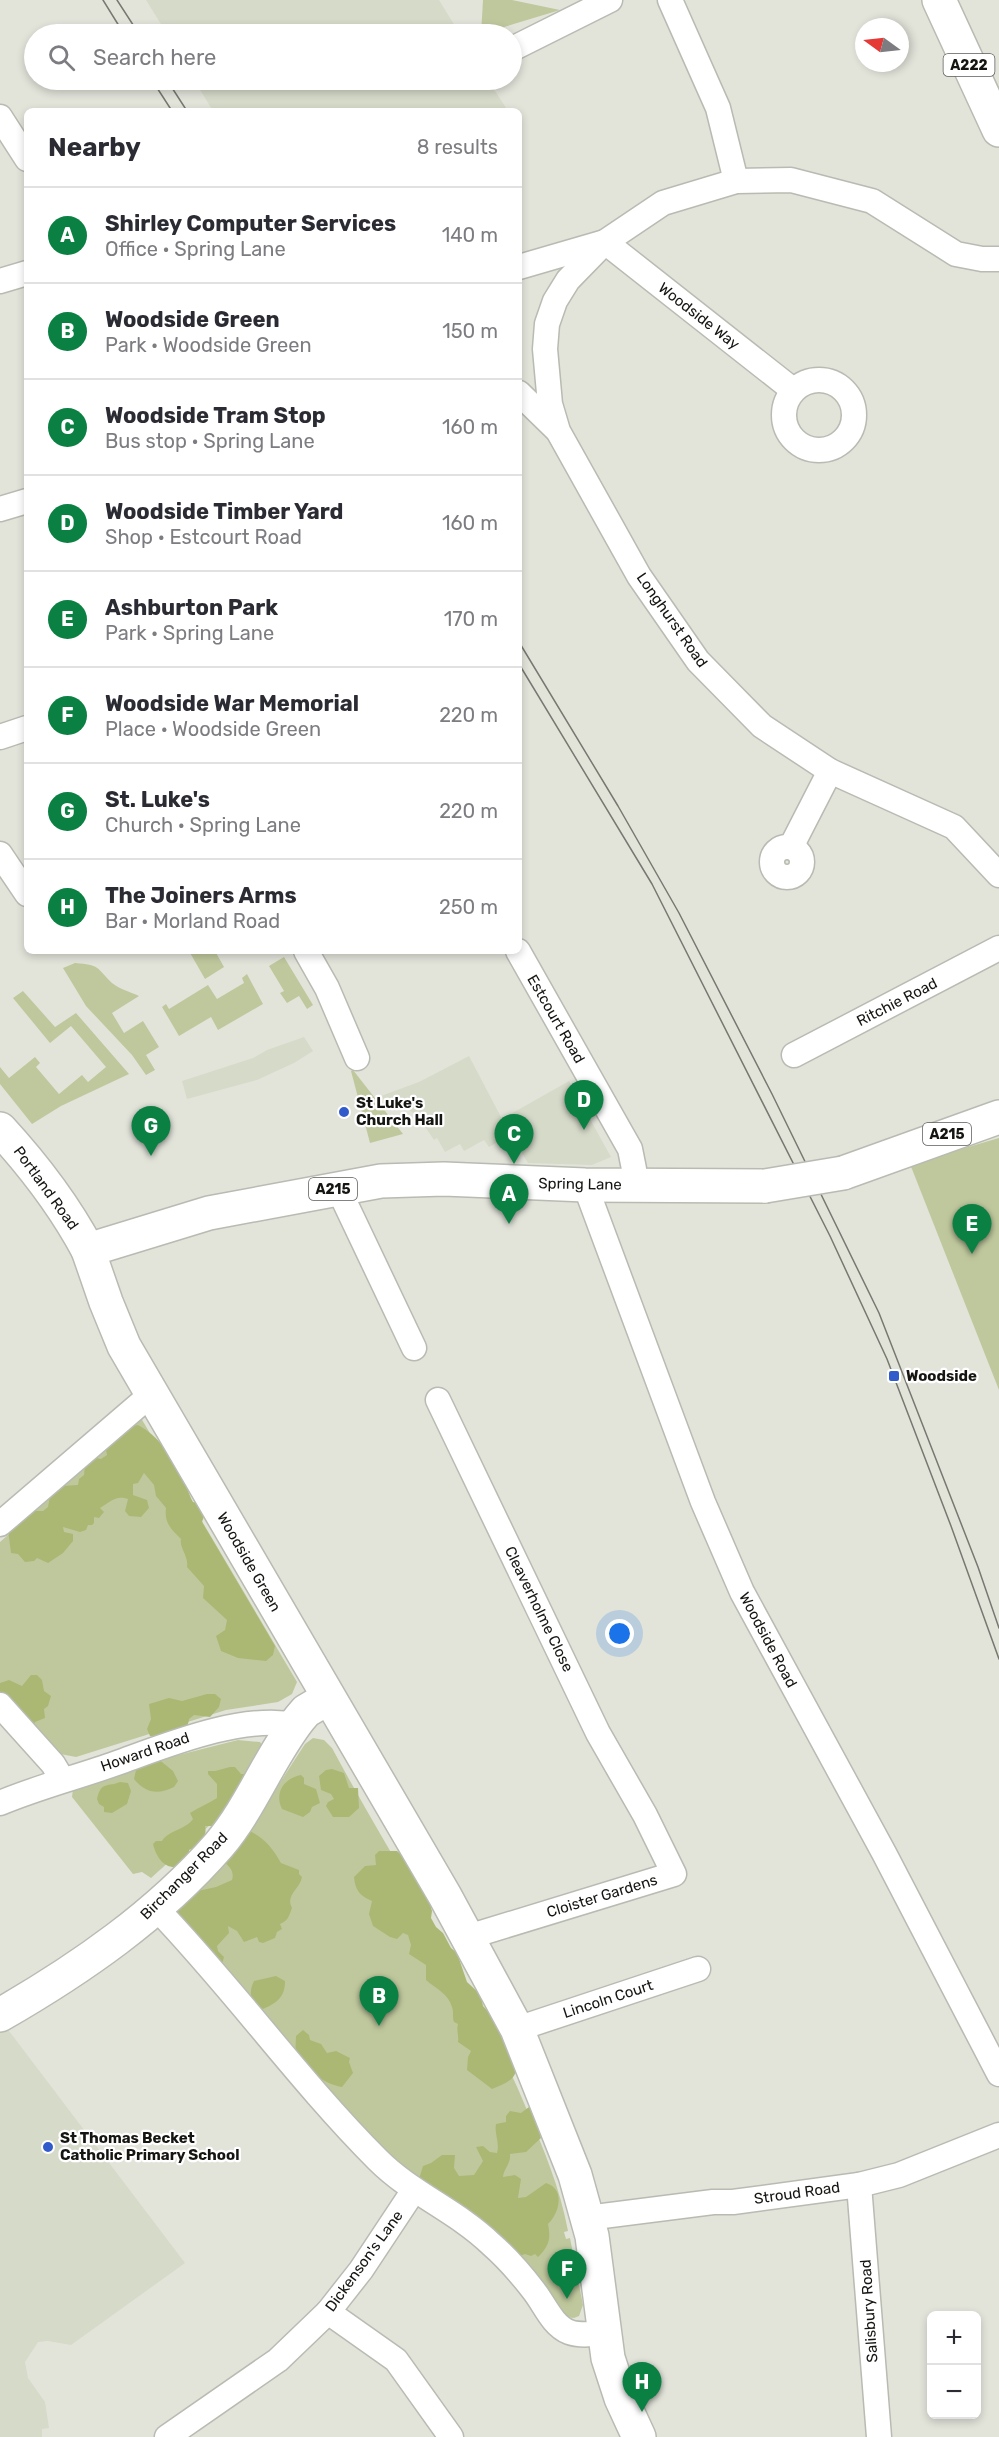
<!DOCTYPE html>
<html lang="en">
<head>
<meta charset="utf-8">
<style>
	body { margin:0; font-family:Rubik,sans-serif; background:#f2f2f3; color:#2b2b33 }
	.controls { position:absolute; right:18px; bottom:18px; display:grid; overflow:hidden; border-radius:9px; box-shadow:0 3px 9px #0003 }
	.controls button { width:54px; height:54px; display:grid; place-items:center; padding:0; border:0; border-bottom:2px solid #e1e1e2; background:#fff; color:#2b2b33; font:30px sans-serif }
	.compass { position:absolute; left:855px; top:18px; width:54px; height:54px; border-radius:50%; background:#fff; box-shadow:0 3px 9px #0003; rotate:285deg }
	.you { position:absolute; left:620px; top:1634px; width:21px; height:21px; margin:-15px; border:4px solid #fff; border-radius:50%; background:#1a73e8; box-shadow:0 0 0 9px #1a73e833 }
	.badge { display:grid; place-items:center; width:39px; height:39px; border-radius:50%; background:#0b8043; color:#fff; font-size:20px; font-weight:700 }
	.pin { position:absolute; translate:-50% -50px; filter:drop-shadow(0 2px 3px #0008) }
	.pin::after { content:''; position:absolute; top:32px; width:21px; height:18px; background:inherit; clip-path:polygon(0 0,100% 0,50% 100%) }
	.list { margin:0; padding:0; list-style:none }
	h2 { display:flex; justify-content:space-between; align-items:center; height:78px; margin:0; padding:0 24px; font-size:26px }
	h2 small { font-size:20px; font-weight:400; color:#7c7c81 }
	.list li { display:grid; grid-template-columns:39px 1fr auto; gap:18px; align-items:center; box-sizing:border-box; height:96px; padding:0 24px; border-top:2px solid #e1e1e2 }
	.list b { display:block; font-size:22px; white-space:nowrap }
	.list p { margin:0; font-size:20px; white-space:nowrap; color:#7c7c81 }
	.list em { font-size:20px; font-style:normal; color:#7c7c81 }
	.icon { flex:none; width:33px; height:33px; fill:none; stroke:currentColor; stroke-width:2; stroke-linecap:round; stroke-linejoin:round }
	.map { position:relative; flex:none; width:999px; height:2437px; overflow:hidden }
	.search { position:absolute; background:#fff; box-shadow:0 3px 9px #0003; left:24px; top:24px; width:498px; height:66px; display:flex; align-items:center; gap:15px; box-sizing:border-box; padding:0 21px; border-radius:33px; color:#7c7c81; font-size:22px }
	.panel { position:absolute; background:#fff; box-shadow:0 3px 9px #0003; left:24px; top:108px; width:498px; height:846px; border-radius:9px }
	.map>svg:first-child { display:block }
	.built { fill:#d6dac9 }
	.green { fill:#bfc89d }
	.forest { fill:#abb873 }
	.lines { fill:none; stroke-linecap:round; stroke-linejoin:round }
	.street-casing { stroke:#b8bbb1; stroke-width:27 }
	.secondary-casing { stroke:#b8bbb1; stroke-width:36 }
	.primary-casing { stroke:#b8bbb1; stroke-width:36 }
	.street { stroke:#fff; stroke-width:24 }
	.secondary { stroke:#fff; stroke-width:33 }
	.primary { stroke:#fff; stroke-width:33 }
	.tram { stroke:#777871; stroke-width:1.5 }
	.primary-bridge-casing { stroke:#b8bbb1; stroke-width:36; stroke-linecap:butt }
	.primary-bridge { stroke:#fff; stroke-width:33 }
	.poi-dot { fill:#315bcb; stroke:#fff; stroke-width:2 }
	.labels { text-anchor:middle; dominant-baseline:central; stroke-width:4.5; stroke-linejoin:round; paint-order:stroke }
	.shield { fill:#fff; stroke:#5b5c59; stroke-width:1.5 }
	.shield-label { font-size:14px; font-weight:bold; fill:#151612 }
	.street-label { font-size:15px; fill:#151612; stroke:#fff }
	.poi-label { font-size:15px; font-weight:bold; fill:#151612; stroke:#fff; text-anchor:start }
</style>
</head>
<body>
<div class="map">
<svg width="999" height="2437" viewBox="0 0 999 2437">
	<rect width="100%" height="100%" fill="#e2e4da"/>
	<g class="built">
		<polygon points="146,0 439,0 460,34 167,34"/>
		<polygon points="194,80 488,80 508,111 213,111"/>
		<polygon points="304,1037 313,1051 294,1063 257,1080 187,1099 182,1081 253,1058 267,1050"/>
		<polygon points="469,1056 502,1119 569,1081 611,1157 592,1165 528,1163 509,1132 510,1135 489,1147 484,1140 464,1151 460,1144 445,1152 437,1138 434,1140 418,1116 409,1110 390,1107 381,1096 419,1082"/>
		<polygon points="6,2027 185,2263 71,2345 48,2341 38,2342 25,2362 28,2378 45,2402 49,2428 42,2429 42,2437 0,2437 0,2031"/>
	</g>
	<g class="green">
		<polygon points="483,0 512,0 560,10 481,34"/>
		<polygon points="189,951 215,951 224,967 205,979"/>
		<polygon points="284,957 313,1005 307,1009 299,996 287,1003 280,993 284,991 269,966"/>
		<path d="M75,963c25,2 21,4 37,20 7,6 19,9 27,13l-27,17 12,20 19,-12 16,26 -13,8 9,15 -9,5 -14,-20 -46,-49 -23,-38z"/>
		<polygon points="247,974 263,1004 218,1030 211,1017 179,1036 162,1007 166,1004 169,1009 208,985 217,999 244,983 242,978"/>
		<polygon points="23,991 55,1027 76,1013 129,1074 61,1106 32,1124 0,1084 0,1067 9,1078 35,1057 40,1063 36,1067 59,1094 82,1075 88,1082 106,1067 71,1026 50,1043 13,998"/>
		<polygon points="353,1070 403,1134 370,1143 351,1071"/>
		<polygon points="999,1138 999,1390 910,1164"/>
		<polygon points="141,1418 297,1682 292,1694 278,1702 226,1710 76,1757 55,1753 0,1692 0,1542"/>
		<path d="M313,1738l11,2 8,8c65,121 142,235 195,362 17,40 33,78 41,121l-4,1 2,7 4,-1 13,67 -4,11 -5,2 -8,-1 -175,-160 -109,-118 -105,-126 76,-89 52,-80z"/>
		<polygon points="238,1740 260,1742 265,1749 211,1824 151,1878 142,1872 133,1874 72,1797 73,1789 151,1762"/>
	</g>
	<g class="forest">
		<path d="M138,1425c21,11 31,29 43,48l-1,4c7,7 8,16 13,25l5,1 6,13 -2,6 73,124 -2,9 -7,6 -28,-3 -17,-7 -5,-15 9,-6 2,-10 -24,-22 1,-12 -17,-19c2,-11 -8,-19 -6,-28 -10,-10 -17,-16 -15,-31l-10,-12 -2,-11 -10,-12 -6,10 -5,1v11l14,5 2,8 -8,9 -12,-1 -4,-5 3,-12c-13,-4 -17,3 -28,9l4,4 -5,6 -5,-1v6l-2,2h-4l-2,5 -6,2 -17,-5 1,5 9,2v7l-10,12 -15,10 -11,-5 -3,3 -9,1 -7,-8 -7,-1 -3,-23 22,-19h13l5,-4 2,-11 11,-10 17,-1 1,-6 5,-4 1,-11 8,-7 8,2 6,-4 -2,-10 27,-19z"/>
		<polygon points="31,1675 37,1675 42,1680 44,1691 51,1696 48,1706 44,1709 45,1718 35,1722 33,1726 0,1708 0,1683 9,1680 22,1686"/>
		<path d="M207,1694h8l6,5 -2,8 -9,10 -16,-2 -5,4c-1,17 -25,18 -39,17l-3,-7 4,-10 -2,-15 20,-6 13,3z"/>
		<path d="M157,1758l16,13 5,10 -4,6c-16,8 -29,6 -40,-8l2,-9 13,-10z"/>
		<path d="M230,1767h5l6,7h7l-27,52h-16c3,11 -6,21 -16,24v6l-13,11c-13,1 -20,-11 -23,-23l3,-3h6c7,-11 23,-11 31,-22l-3,-6c9,-6 18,-9 27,-15v-14l-9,-10v-3h7z"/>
		<polygon points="332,1769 344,1773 349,1788 358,1788 359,1808 349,1817 333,1817 326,1806 328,1802 334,1799 331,1794 321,1790 319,1776 326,1770"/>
		<path d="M301,1775l3,3v6l12,5 4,14 -8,4 -2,5 -7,5 -21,-8c-8,-16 2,-31 19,-34z"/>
		<path d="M120,1782l8,1 3,8 -4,13 -15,9 -8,-1v-5l-5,-3 -2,-5c4,-18 11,-12 23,-17z"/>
		<path d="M245,1829c18,7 27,18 36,34l18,7v4l3,3c-2,12 -17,18 -10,31 -3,8 -4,13 -12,16l2,5 -5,3 -2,6 -12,5 -4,-1 -2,-5 -13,5 -7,-11 -9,-5 1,7 -12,13 1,5 6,6 -2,7 -45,-43v-11l16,-18 23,-5 16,-7c3,-10 -4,-15 -12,-21z"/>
		<path d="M379,1851h18l13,11 13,19 9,30 -1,7 5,9 7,6 8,15 6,5 10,29 14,13 2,11 10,11 13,25 1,7c5,4 6,6 8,12 6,17 -10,23 -23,28l-25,-19 1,-13 3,-6 -13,-9c1,-7 -2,-12 0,-18l-4,-2c-2,-5 0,-10 -2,-15 -4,-14 -16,-18 -26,-27v-15l-17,-11 2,-9 -3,-10 -5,-2 -6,6 -7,-2 -17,-11 -4,-12 3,-13c-12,-5 -17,-11 -18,-24l11,-11 11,-1 -1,-10z"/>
		<path d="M276,1976l9,5c0,16 -8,22 -22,28 -13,-8 -15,-15 -9,-28z"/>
		<path d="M303,2030l6,5 1,5 11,4 6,9 9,-2 14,7 -1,4 4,11 -11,14c-15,-2 -43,-19 -46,-36 -1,-4 0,-10 0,-15z"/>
		<path d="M529,2107l7,10 5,21 -15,14 -16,2c1,10 -6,14 -7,23l12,-2 6,4 -3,19 8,-1 20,-14c20,6 13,31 2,41 3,15 1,22 -10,33l-3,-3 -4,2 -6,-2 -8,3 -98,-78 4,-13 8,-3 11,-8h13l-1,13 5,8 15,-1 9,-14 -7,-14 7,-1 7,6 7,1c3,-11 -3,-19 -1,-29l10,-2v-6l4,-5 11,2z"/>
	</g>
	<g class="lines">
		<defs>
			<g id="street">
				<polyline points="670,0 718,108 736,181"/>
				<polyline points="512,49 610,0"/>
				<polyline points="0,117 27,159"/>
				<polyline points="999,259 982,259 956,254 872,201 791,180 736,181 663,203 605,242 568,280 555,301 547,324 545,349 550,404 558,431 639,576 698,661 762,726 830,771 954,827 999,875"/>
				<polyline points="519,267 605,242 793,390"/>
				<polyline points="0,281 27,273"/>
				<circle cx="819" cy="415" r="35"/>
				<polyline points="519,393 556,429"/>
				<polyline points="0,509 27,501"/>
				<polyline points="0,737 27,728"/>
				<polyline points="791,847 830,771"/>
				<circle cx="787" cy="862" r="15"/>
				<polyline points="0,854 27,894"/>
				<polyline points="306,951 327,988 357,1058"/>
				<polyline points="518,951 630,1149 634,1169 634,1185"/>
				<polyline points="794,1055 999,948"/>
				<polyline points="585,1185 703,1502 742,1592 884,1853 999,2074"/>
				<polyline points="338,1188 414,1348"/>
				<polyline points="438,1400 598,1733 645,1815 674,1874 468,1937"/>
				<polyline points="0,1524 141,1403 153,1396"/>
				<polyline points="0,1705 53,1764 62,1779"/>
				<path d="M0,1803c38,-16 78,-26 117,-40 50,-18 125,-49 178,-38"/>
				<path d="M156,1908c78,81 143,173 222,252 34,34 79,51 113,84 16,14 30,30 43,47 11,14 18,34 35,41 11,4 25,2 36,1"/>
				<polyline points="517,2029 698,1969"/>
				<polyline points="859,2185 879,2437"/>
				<polyline points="587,2218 713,2202 733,2202 859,2185 899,2175 999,2135"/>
				<polyline points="328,2312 396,2360 451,2437"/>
				<polyline points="167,2437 278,2360 328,2312 361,2270 414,2190"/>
			</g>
			<g id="secondary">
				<polyline points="88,1250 106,1302 124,1346 445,1896 517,2029 575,2175 592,2236 608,2358 621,2398 639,2437"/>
				<path d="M0,2015c80,-46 158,-100 219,-170 33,-39 50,-88 81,-127l6,-7 22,-13"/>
			</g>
			<g id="primary">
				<polyline points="939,0 999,130"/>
				<path d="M0,1129c34,37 64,76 88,121l121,-37 172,-32 63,-2 141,6 180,1"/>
				<polyline points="843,1173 999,1117"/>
			</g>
		</defs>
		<use href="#street" class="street-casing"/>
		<use href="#secondary" class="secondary-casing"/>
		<use href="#primary" class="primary-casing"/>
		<use href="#street" class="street"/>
		<use href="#secondary" class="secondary"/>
		<use href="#primary" class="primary"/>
		<g class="tram">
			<polyline points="103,0 124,34"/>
			<polyline points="117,0 139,34"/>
			<polyline points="152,80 172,111"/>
			<polyline points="167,80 187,111"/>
			<polyline points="519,642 618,806 679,913 772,1094 879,1313 978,1567 999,1628"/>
			<polyline points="519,664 652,884 830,1236 887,1359 951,1526 999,1659"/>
		</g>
		<defs>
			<polyline id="primary-bridge" points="765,1186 843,1173"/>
		</defs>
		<use href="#primary-bridge" class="primary-bridge-casing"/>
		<use href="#primary-bridge" class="primary-bridge"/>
	</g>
	<g class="poi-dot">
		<circle cx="344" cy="1112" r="6"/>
		<rect x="888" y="1370" width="12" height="12" rx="3"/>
		<circle cx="48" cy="2147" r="6"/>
	</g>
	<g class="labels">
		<g class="shield">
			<rect x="943.5" y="54" width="51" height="22" rx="4.5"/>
			<rect x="923" y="1123" width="48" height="22" rx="4.5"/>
			<rect x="309" y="1178" width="48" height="22" rx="4.5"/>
		</g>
		<g class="shield-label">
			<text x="969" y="65">A222</text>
			<text x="947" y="1134">A215</text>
			<text x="333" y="1189">A215</text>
		</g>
		<g class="street-label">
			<text transform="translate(699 316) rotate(38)">Woodside Way</text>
			<text transform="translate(672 620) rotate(55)">Longhurst Road</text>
			<text transform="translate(897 1002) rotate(-27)">Ritchie Road</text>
			<text transform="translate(556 1019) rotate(60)">Estcourt Road</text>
			<text transform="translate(580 1184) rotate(1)">Spring Lane</text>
			<text transform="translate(46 1188) rotate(54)">Portland Road</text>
			<text transform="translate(249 1562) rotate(60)">Woodside Green</text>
			<text transform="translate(539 1609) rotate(64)">Cleaverholme Close</text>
			<text transform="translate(768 1640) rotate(62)">Woodside Road</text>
			<text transform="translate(145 1752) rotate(-19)">Howard Road</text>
			<text transform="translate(184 1876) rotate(-45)">Birchanger Road</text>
			<text transform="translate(602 1896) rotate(-17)">Cloister Gardens</text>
			<text transform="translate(608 1999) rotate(-18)">Lincoln Court</text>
			<text transform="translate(797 2193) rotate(-8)">Stroud Road</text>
			<text transform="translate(364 2261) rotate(-54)">Dickenson's Lane</text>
			<text transform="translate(869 2311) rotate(-94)">Salisbury Road</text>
		</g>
		<g class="poi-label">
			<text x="356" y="1103">St Luke's<tspan x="356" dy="17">Church Hall</tspan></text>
			<text x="906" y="1376">Woodside</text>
			<text x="60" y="2138">St Thomas Becket<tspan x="60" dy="17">Catholic Primary School</tspan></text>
		</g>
	</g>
</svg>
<div class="controls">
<button>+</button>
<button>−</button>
</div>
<svg class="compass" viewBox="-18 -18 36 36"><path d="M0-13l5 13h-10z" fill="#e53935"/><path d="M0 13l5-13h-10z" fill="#7c7c81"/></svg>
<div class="you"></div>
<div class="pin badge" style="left:509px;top:1224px">A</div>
<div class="pin badge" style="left:379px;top:2026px">B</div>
<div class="pin badge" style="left:514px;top:1164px">C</div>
<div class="pin badge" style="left:584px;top:1130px">D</div>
<div class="pin badge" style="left:972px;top:1254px">E</div>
<div class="pin badge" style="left:567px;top:2299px">F</div>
<div class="pin badge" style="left:151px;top:1156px">G</div>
<div class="pin badge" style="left:642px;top:2412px">H</div>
<div class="search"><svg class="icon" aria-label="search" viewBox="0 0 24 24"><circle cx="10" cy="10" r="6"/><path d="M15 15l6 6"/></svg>Search here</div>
<section class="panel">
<h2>Nearby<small>8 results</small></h2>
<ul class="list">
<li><span class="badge">A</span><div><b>Shirley Computer Services</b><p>Office · Spring Lane</p></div><em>140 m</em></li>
<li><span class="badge">B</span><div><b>Woodside Green</b><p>Park · Woodside Green</p></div><em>150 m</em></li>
<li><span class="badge">C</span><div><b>Woodside Tram Stop</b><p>Bus stop · Spring Lane</p></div><em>160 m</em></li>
<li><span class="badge">D</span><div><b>Woodside Timber Yard</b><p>Shop · Estcourt Road</p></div><em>160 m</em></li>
<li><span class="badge">E</span><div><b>Ashburton Park</b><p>Park · Spring Lane</p></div><em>170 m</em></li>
<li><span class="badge">F</span><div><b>Woodside War Memorial</b><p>Place · Woodside Green</p></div><em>220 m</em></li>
<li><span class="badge">G</span><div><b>St. Luke's</b><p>Church · Spring Lane</p></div><em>220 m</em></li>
<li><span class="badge">H</span><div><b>The Joiners Arms</b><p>Bar · Morland Road</p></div><em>250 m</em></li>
</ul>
</section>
</div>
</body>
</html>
